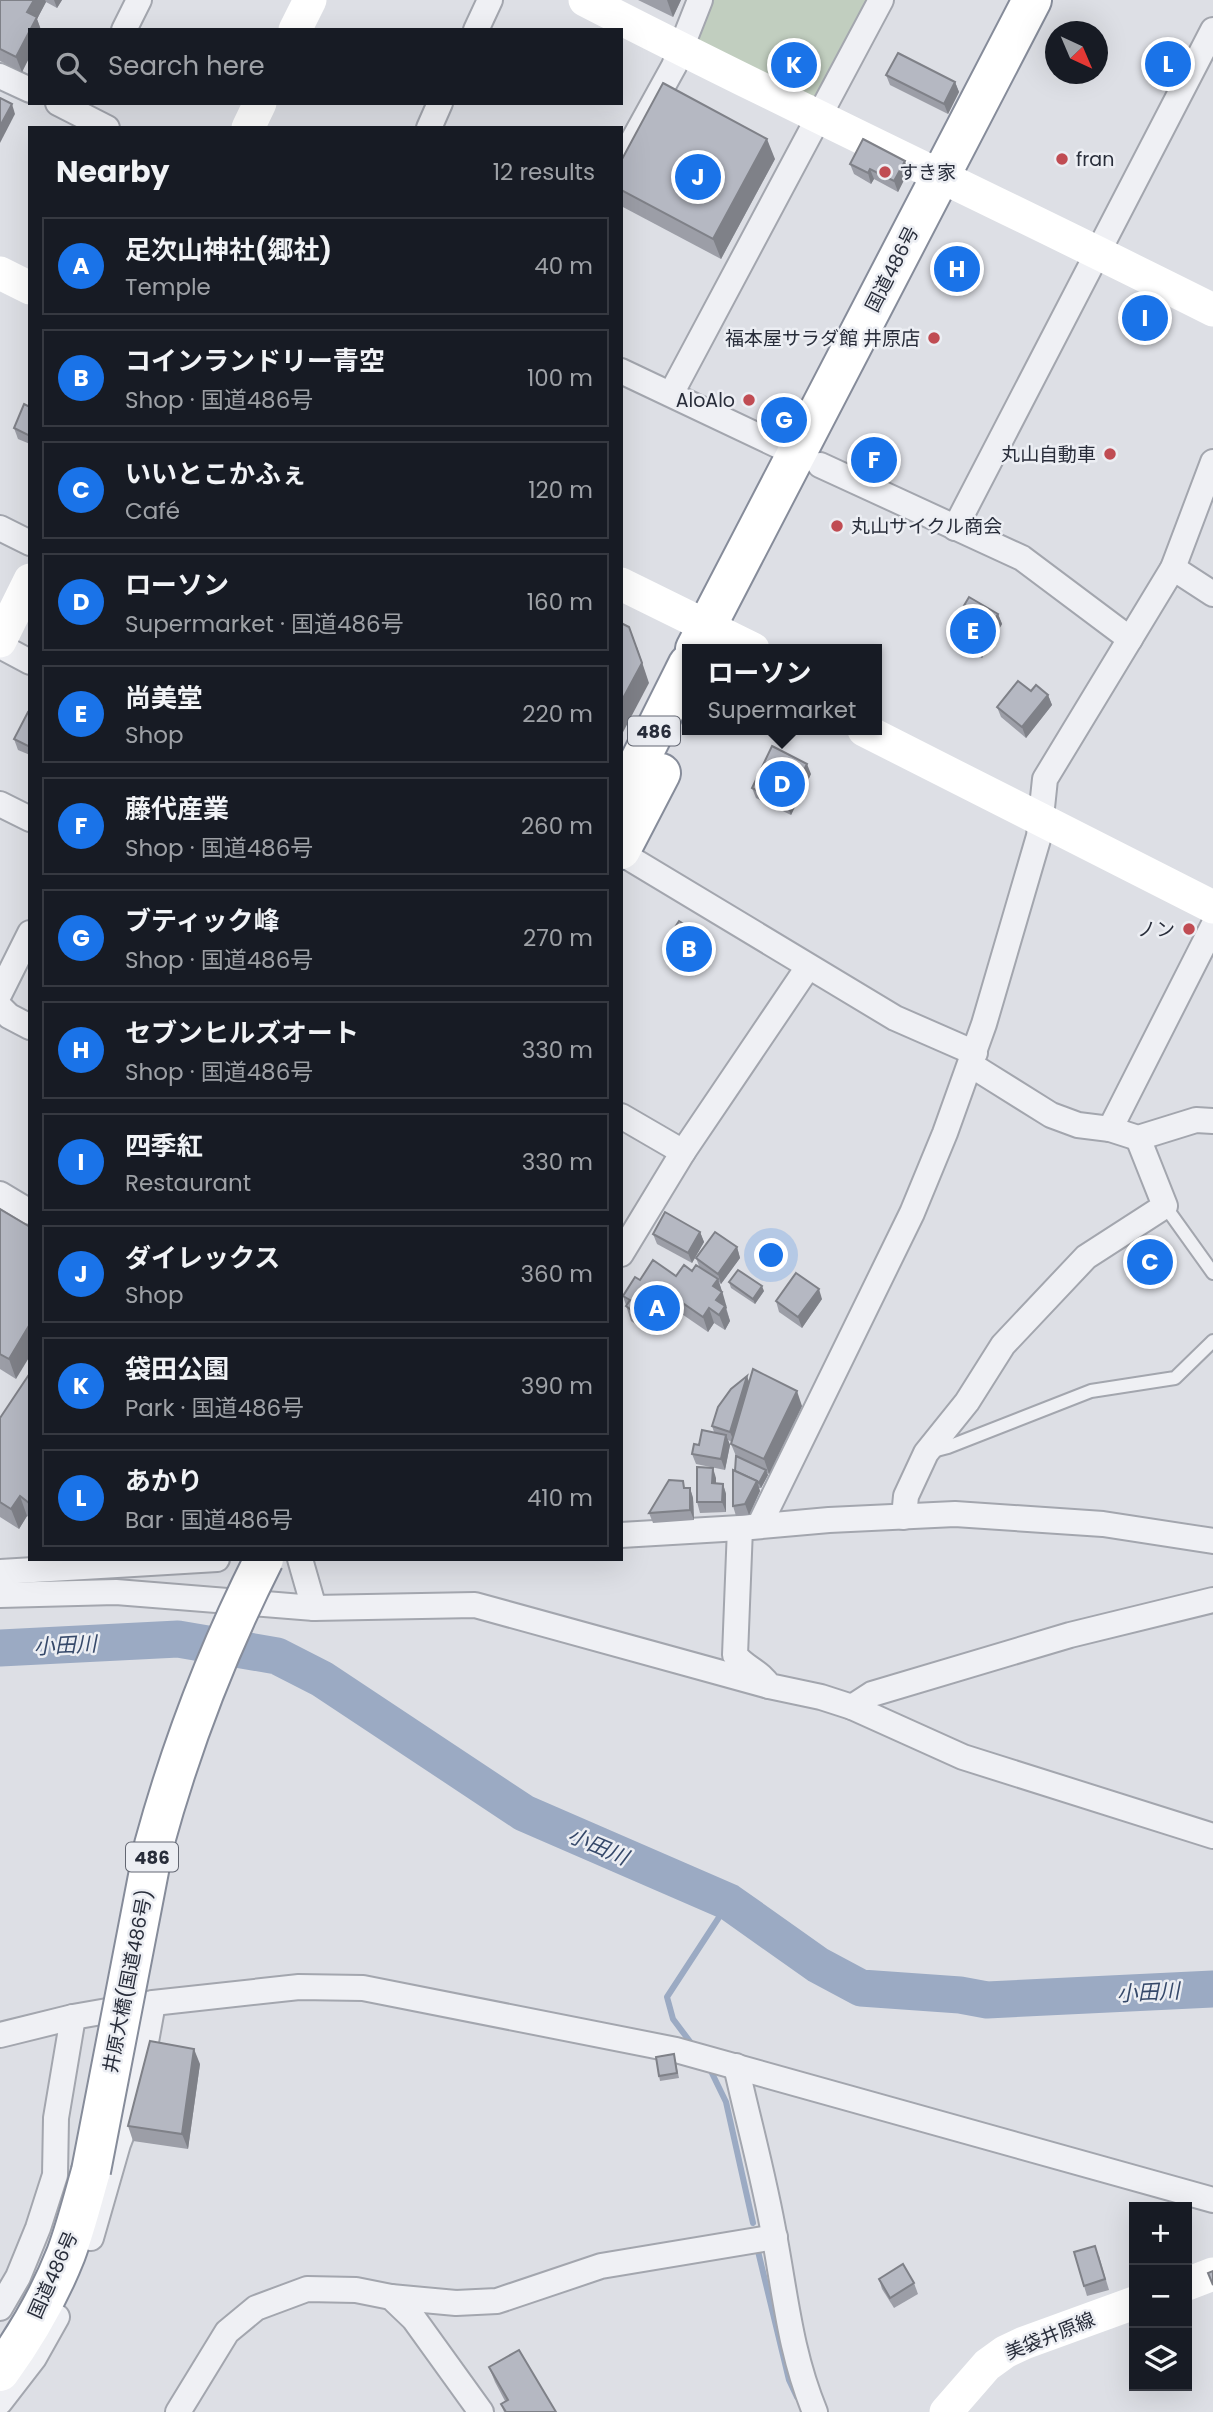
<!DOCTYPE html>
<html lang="en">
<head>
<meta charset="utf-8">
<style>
	body { margin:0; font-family:Poppins,"Noto Sans JP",sans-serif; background:#20242c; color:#f1f3f6 }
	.controls { position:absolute; right:21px; bottom:21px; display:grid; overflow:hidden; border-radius:0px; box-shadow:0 7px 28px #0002 }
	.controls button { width:63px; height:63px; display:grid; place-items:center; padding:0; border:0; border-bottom:2px solid #363941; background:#171b24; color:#f1f3f6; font:35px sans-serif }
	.compass { position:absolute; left:1045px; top:21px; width:63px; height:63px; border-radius:50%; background:#171b24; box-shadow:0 7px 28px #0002; rotate:136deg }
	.you { position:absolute; left:772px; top:1256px; width:24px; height:24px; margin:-18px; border:5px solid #fff; border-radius:50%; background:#1a73e8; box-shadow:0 0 0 10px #1a73e833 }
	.badge { display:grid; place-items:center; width:46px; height:46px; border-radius:50%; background:#1a73e8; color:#fff; font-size:23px; font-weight:700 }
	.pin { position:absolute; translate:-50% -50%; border:4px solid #fff; box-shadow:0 2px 7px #0006 }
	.popup { position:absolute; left:682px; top:644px; width:200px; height:91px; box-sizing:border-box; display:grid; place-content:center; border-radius:0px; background:#171b24; filter:drop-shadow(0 2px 5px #0005); font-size:23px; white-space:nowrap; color:#9ea1a6 }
	.popup b { font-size:26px; color:#f1f3f6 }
	.popup::after { content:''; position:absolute; left:50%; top:100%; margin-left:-14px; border:14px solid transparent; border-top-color:#171b24 }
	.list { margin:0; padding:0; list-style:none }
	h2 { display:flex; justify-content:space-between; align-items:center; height:91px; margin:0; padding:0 28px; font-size:30px }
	h2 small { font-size:23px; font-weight:400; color:#9ea1a6 }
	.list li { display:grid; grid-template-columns:46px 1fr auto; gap:21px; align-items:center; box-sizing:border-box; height:98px; margin:0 14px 14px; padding:0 14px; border:2px solid #363941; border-radius:0px }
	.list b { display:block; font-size:26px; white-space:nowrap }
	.list p { margin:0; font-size:23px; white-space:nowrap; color:#9ea1a6 }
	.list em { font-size:23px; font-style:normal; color:#9ea1a6 }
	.icon { flex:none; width:38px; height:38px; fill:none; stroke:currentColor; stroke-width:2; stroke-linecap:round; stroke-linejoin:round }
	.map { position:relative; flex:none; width:1213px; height:2412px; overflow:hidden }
	.search { position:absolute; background:#171b24; box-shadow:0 7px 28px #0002; left:28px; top:28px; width:595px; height:77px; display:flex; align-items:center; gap:18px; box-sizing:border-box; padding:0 24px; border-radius:0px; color:#9ea1a6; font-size:26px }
	.panel { position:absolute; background:#171b24; box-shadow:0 7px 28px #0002; left:28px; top:126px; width:595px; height:1435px; border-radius:0px }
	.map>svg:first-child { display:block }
	.green { fill:#c1cebf }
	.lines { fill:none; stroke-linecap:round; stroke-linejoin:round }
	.stream { stroke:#9baac3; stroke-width:6 }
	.river { stroke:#9baac3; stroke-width:37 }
	.lane-casing { stroke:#a3a6ae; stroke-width:16 }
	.street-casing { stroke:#a3a6ae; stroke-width:28 }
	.highway-casing { stroke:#868c9a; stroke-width:42 }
	.lane { stroke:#eff0f4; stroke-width:12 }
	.street { stroke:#eff0f4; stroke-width:24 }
	.secondary { stroke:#fff; stroke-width:33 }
	.highway { stroke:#fff; stroke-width:38 }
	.highway-bridge-casing { stroke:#868c9a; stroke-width:42; stroke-linecap:butt }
	.highway-bridge { stroke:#fff; stroke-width:38 }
	.wall { fill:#9c9ea7 }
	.shaded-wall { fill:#7f8188 }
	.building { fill:#b5b8c2; stroke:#7f8188; stroke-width:2 }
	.poi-dot { fill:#c04c53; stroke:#eceef3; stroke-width:2.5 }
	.labels { text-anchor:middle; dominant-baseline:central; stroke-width:5; stroke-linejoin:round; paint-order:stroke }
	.shield { fill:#eceef3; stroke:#636772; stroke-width:2 }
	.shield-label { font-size:18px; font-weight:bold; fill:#282d3a }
	.poi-label { font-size:19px; fill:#282d3a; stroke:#eceef3; text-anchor:end }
	.street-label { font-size:19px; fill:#282d3a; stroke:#eceef3 }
	.water-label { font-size:21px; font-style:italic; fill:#36496a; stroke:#eceef3 }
</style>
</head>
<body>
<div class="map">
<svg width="1213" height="2412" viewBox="0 0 1213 2412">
	<rect width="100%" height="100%" fill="#dddfe5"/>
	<polygon class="green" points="707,0 873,0 820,96 806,95 697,39"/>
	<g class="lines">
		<g class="stream">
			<polyline points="694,2047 673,2019 667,1997 729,1902"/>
			<polyline points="709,2067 726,2102 753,2223"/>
			<polyline points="757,2247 789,2380 797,2397"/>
		</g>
		<polyline class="river" points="0,1648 178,1639 277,1656 322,1679 524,1813 729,1902 818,1965 861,1988 960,1995 987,2000 1213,1989"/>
		<defs>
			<g id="lane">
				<polyline points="1165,1206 1213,1273"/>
				<polyline points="929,1452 948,1447 1091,1391 1175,1378 1213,1341"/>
			</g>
			<g id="street">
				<polyline points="124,30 139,0"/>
				<polyline points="476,30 490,0"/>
				<polyline points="0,76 30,90"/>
				<polyline points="58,103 107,128"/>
				<polyline points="429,128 440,103"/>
				<polyline points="621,162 674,66 700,0"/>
				<polyline points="621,371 796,454"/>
				<polyline points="671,394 881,0"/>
				<polyline points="820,465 1022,558 1130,639"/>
				<polyline points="0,528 30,543"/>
				<polyline points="955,528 1213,30"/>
				<polyline points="1173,568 1213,594"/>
				<polyline points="0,646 30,662"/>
				<polyline points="0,804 30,819"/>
				<polyline points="621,853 895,1018 975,1053"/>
				<polyline points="0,993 30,933"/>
				<polyline points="0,1007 9,1016 30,1027"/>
				<polyline points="971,1065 1051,1115 1078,1125 1110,1129 1138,1138 1196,1120 1213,1121"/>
				<polyline points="621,1116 683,1152"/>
				<polyline points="1110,1129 1213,926"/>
				<polyline points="0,1194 30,1212"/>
				<polyline points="621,1254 683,1152 808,967"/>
				<polyline points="904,1517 906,1496 926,1453 967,1402 1003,1345 1086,1257 1165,1206 1138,1138"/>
				<polyline points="759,1526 912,1213 945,1133 984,1024 1039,836 1045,779 1173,568 1213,462"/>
				<path d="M740,1528l-5,127c10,13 26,17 34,31l52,11 31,10 20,-13 198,-59 143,-35"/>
				<polyline points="621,1535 740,1528 829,1520 955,1514 1103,1524 1213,1541"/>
				<polyline points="300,1559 314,1608"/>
				<polyline points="0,1572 217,1559"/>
				<polyline points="0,1595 116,1592 314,1608 475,1605 769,1686"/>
				<polyline points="852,1707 963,1757 1213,1836"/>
				<polyline points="0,2035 73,2017 153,2003 299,1987 363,1988 676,2050 1213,2200"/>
				<path d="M736,2066c13,58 29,115 39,174 11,60 16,114 40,172"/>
				<polyline points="91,2238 118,2144 136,2097 153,2003"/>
				<polyline points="391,2297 456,2303 497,2301 601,2266 775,2237"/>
				<polyline points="0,2308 18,2277 38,2228 55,2175 56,2118 73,2017"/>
				<polyline points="0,2402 34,2358 57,2317"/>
				<polyline points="178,2412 227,2332 256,2308 307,2289 356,2290 391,2297 414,2319 481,2412"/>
			</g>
			<g id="highway">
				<polyline points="695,649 1032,0"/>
				<polyline points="621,798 688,664"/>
				<polyline points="621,850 661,773"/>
				<path d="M0,2372c27,-37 49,-75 66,-118 10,-27 17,-55 25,-83"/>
			</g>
		</defs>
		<use href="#lane" class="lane-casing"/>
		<use href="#street" class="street-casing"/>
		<use href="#highway" class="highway-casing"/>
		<use href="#lane" class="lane"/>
		<use href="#street" class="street"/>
		<g class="secondary">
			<path d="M585,0c207,107 419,205 628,310"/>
			<polyline points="295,30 310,0"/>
			<polyline points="248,128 260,103"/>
			<polyline points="0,273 30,288"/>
			<polyline points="621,584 753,649"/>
			<polyline points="0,641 30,580"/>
			<polyline points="864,730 1213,907"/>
			<polyline points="1187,2284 1213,2274"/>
			<polyline points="946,2412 987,2365 1005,2352 1024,2343 1134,2303"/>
		</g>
		<use href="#highway" class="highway"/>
		<defs>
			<path id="highway-bridge" d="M91,2171l63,-326c27,-99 64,-195 110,-286"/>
		</defs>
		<use href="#highway-bridge" class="highway-bridge-casing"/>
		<use href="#highway-bridge" class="highway-bridge"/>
	</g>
	<g class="wall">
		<polygon points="0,0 62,0 57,8 46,2 37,19 41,30 30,30 30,56 22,72 0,61"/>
		<polygon points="638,0 681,0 673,17"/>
		<polygon points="886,75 955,82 959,92 948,114 890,85"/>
		<polygon points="775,159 721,259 621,206 621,161"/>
		<polygon points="850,164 908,172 898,192 874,179 871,184 854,174"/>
		<polygon points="30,407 30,444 18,439 14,428"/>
		<polygon points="998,614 1002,624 982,658 953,641 949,631"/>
		<polygon points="1031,691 1048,695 1052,705 1026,738 1001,717 997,707"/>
		<polygon points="30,713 30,755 18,750 14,739"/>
		<polygon points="811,774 791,815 756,798 752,788"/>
		<polygon points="666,941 707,946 694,966 670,951"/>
		<polygon points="0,1209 16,1379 0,1369"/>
		<polygon points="700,1232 704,1242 692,1263 657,1244 653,1234"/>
		<polygon points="737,1247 740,1258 721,1284 719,1282 730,1321 725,1330 714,1323 708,1332 676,1310 661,1333 648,1325 644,1330 631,1321 623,1296 692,1271 699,1266 696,1258"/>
		<polygon points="729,1282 764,1291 755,1304 731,1288"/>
		<polygon points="822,1299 802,1328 779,1312 776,1301"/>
		<polygon points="30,1373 30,1518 27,1516 19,1529 0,1517 0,1418"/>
		<polygon points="749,1383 802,1406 769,1474 767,1473 768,1475 761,1488 759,1488 760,1491 749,1515 736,1516 733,1506 736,1456 731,1444 732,1442 728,1440 730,1445 725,1470 696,1464 692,1454 699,1445 714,1432 712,1426"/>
		<polygon points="716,1478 716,1484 723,1484 726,1494 726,1512 700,1513 697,1502"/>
		<polygon points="686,1488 690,1488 693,1498 694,1520 653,1523 649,1513"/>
		<polygon points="674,2054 679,2078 660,2081 659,2076"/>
		<polygon points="200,2064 188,2149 133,2141 128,2126"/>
		<polygon points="1099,2256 1109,2290 1087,2296 1084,2286"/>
		<polygon points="879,2279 914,2283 918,2294 894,2308 882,2289"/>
		<polygon points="489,2367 556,2412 504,2412 501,2404 505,2401 495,2382"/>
	</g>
	<g class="shaded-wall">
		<polygon points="34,0 45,0 46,2 37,19 41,30 30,30 27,12"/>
		<polygon points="54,0 62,0 57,8"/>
		<polygon points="667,0 681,0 673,17"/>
		<polygon points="30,30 30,56 22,72 16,57"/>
		<polygon points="955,82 959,92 948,114 944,104"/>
		<polygon points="12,104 15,114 0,143 0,126"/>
		<polygon points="767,139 775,159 721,259 713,239"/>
		<polygon points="905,161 908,172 898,192 894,181"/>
		<polygon points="870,169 874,179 871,184 868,173"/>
		<polygon points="998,614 1002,624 982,658 978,648"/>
		<polygon points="637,647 649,683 621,736 621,702"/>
		<polygon points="1048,695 1052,705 1026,738 1022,727"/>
		<polygon points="807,764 811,774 791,815 787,805"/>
		<polygon points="703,936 707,946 694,966 691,956"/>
		<polygon points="700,1232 704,1242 692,1263 688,1253"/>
		<polygon points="737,1247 740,1258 721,1284 718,1274"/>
		<polygon points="718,1279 723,1294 727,1308 726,1309 730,1321 725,1330 719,1315 713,1286"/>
		<polygon points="762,1286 764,1291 755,1304 753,1299"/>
		<polygon points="819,1289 822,1299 802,1328 798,1317"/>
		<polygon points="671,1295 676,1310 661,1333 655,1318"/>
		<polygon points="709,1308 714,1323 708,1332 703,1317"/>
		<polygon points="642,1309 648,1325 644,1330 638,1315"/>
		<polygon points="30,1324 30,1356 16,1379 9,1359"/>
		<polygon points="747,1376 751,1387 734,1442 730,1432"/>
		<polygon points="797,1391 802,1406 769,1474 764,1459"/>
		<polygon points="726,1435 730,1445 725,1470 721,1459"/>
		<polygon points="713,1468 716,1478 716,1494 712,1483"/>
		<polygon points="766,1470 768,1475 761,1488 759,1483"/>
		<polygon points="757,1481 760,1491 749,1515 745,1504"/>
		<polygon points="723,1484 726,1494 726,1512 722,1502"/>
		<polygon points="690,1488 693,1498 694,1520 690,1510"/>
		<polygon points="20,1496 27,1516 19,1529 11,1509"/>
		<polygon points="194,2049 200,2064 188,2149 182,2134"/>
	</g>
	<g class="building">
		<polygon points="0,0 34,0 27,12 37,17 16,57 0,49"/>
		<polygon points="898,53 955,82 944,104 886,75"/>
		<polygon points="663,83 767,139 713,239 621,190 621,161"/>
		<polygon points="0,98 12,104 0,126"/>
		<polygon points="863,139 905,161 894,181 870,169 868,173 850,164"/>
		<polygon points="24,404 30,407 30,436 14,428"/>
		<polygon points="969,597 998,614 978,648 949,631"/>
		<polygon points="621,623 629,627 642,663 621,702"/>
		<polygon points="1018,681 1031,691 1036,685 1048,695 1022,727 997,707"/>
		<polygon points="28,712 30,713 30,747 14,739"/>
		<polygon points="772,746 807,764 787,805 752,788"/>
		<polygon points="679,921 703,936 691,956 666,941"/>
		<polygon points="0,1209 30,1227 30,1324 9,1359 0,1354"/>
		<polygon points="665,1212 700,1232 688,1253 653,1234"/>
		<polygon points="715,1232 737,1247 718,1274 696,1258"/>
		<polygon points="653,1260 676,1276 684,1265 692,1271 696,1265 718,1279 713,1286 722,1292 716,1300 725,1306 719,1315 709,1308 703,1317 671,1295 655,1318 642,1309 638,1315 626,1306 630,1300 623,1296 635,1277 640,1280"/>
		<polygon points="738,1270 762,1286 753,1299 729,1282"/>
		<polygon points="796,1273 819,1289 798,1317 776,1301"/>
		<polygon points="753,1369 797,1391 764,1459 731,1444"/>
		<polygon points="30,1373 30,1502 29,1503 20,1496 11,1509 0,1502 0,1418"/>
		<polygon points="747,1376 730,1432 712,1426 718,1407 731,1389"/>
		<polygon points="702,1430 726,1435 721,1459 692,1454 694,1444 699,1445"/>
		<polygon points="736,1456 766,1470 759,1483 757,1481 735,1471"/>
		<polygon points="697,1467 713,1468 712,1483 723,1484 722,1502 697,1502"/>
		<polygon points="733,1470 757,1481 745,1504 733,1506"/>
		<polygon points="669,1480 683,1481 684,1488 690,1488 690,1510 649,1513"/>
		<polygon points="150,2041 194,2049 182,2134 128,2126"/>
		<polygon points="674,2054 677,2073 659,2076 656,2057"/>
		<polygon points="1095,2246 1105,2279 1084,2286 1074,2252"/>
		<polygon points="903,2264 914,2283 890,2298 879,2279"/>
		<polygon points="1213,2271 1213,2285 1208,2273"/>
		<polygon points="519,2350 556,2412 506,2412 501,2404 508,2400 489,2367"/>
	</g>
	<g class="poi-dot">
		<circle cx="1062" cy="159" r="7"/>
		<circle cx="885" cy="172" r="7"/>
		<circle cx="934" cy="338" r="7"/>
		<circle cx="749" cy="400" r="7"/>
		<circle cx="1110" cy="454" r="7"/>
		<circle cx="837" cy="526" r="7"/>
		<circle cx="1189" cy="929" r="7"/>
	</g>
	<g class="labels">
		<g class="shield">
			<rect x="628" y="716.5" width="52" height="29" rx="5"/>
			<rect x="126" y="1842.5" width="52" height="29" rx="5"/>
		</g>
		<g class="shield-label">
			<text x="654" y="731">486</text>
			<text x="152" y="1857">486</text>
		</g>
		<g class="poi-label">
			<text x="1076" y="159" text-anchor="start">fran</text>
			<text x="899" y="172" text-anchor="start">すき家</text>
			<text x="920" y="338">福本屋サラダ館 井原店</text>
			<text x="735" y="400">AloAlo</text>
			<text x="1096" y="454">丸山自動車</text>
			<text x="851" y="526" text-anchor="start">丸山サイクル商会</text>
			<text x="1175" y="929">ノン</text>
		</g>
		<g class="street-label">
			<text transform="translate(892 269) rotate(-63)">国道486号</text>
			<text transform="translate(128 1981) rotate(-79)">井原大橋(国道486号)</text>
			<text transform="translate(53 2275) rotate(-66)">国道486号</text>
			<text transform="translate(1050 2336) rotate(-22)">美袋井原線</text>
		</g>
		<g class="water-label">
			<text transform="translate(65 1645) rotate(-3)">小田川</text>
			<text transform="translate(598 1846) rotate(23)">小田川</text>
			<text transform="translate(1148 1992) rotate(-3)">小田川</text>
		</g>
	</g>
</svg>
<div class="controls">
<button>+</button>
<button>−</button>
<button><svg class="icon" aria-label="layers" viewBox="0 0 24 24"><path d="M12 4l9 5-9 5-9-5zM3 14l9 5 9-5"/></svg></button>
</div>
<svg class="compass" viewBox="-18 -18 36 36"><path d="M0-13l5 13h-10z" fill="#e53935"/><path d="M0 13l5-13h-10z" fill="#9ea1a6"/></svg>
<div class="you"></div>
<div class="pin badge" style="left:657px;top:1308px">A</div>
<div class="pin badge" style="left:689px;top:949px">B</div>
<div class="pin badge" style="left:1150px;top:1262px">C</div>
<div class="pin badge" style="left:782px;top:784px">D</div>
<div class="popup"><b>ローソン</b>Supermarket</div>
<div class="pin badge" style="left:973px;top:631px">E</div>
<div class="pin badge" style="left:874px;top:460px">F</div>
<div class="pin badge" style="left:784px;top:420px">G</div>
<div class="pin badge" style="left:957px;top:269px">H</div>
<div class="pin badge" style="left:1145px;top:318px">I</div>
<div class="pin badge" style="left:698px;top:177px">J</div>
<div class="pin badge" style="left:794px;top:65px">K</div>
<div class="pin badge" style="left:1168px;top:64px">L</div>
<div class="search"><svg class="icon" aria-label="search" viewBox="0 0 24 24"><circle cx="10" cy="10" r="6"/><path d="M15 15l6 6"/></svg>Search here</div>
<section class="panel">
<h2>Nearby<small>12 results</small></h2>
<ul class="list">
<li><span class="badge">A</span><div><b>足次山神社(郷社)</b><p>Temple</p></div><em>40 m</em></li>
<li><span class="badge">B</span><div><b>コインランドリー青空</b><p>Shop · 国道486号</p></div><em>100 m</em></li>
<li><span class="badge">C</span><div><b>いいとこかふぇ</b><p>Café</p></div><em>120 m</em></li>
<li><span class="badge">D</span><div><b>ローソン</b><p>Supermarket · 国道486号</p></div><em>160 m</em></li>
<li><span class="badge">E</span><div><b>尚美堂</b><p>Shop</p></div><em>220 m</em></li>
<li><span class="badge">F</span><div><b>藤代産業</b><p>Shop · 国道486号</p></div><em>260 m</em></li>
<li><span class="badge">G</span><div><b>ブティック峰</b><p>Shop · 国道486号</p></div><em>270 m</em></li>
<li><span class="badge">H</span><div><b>セブンヒルズオート</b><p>Shop · 国道486号</p></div><em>330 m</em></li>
<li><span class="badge">I</span><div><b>四季紅</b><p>Restaurant</p></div><em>330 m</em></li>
<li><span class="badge">J</span><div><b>ダイレックス</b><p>Shop</p></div><em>360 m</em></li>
<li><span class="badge">K</span><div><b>袋田公園</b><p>Park · 国道486号</p></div><em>390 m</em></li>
<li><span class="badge">L</span><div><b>あかり</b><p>Bar · 国道486号</p></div><em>410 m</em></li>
</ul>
</section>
</div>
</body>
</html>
